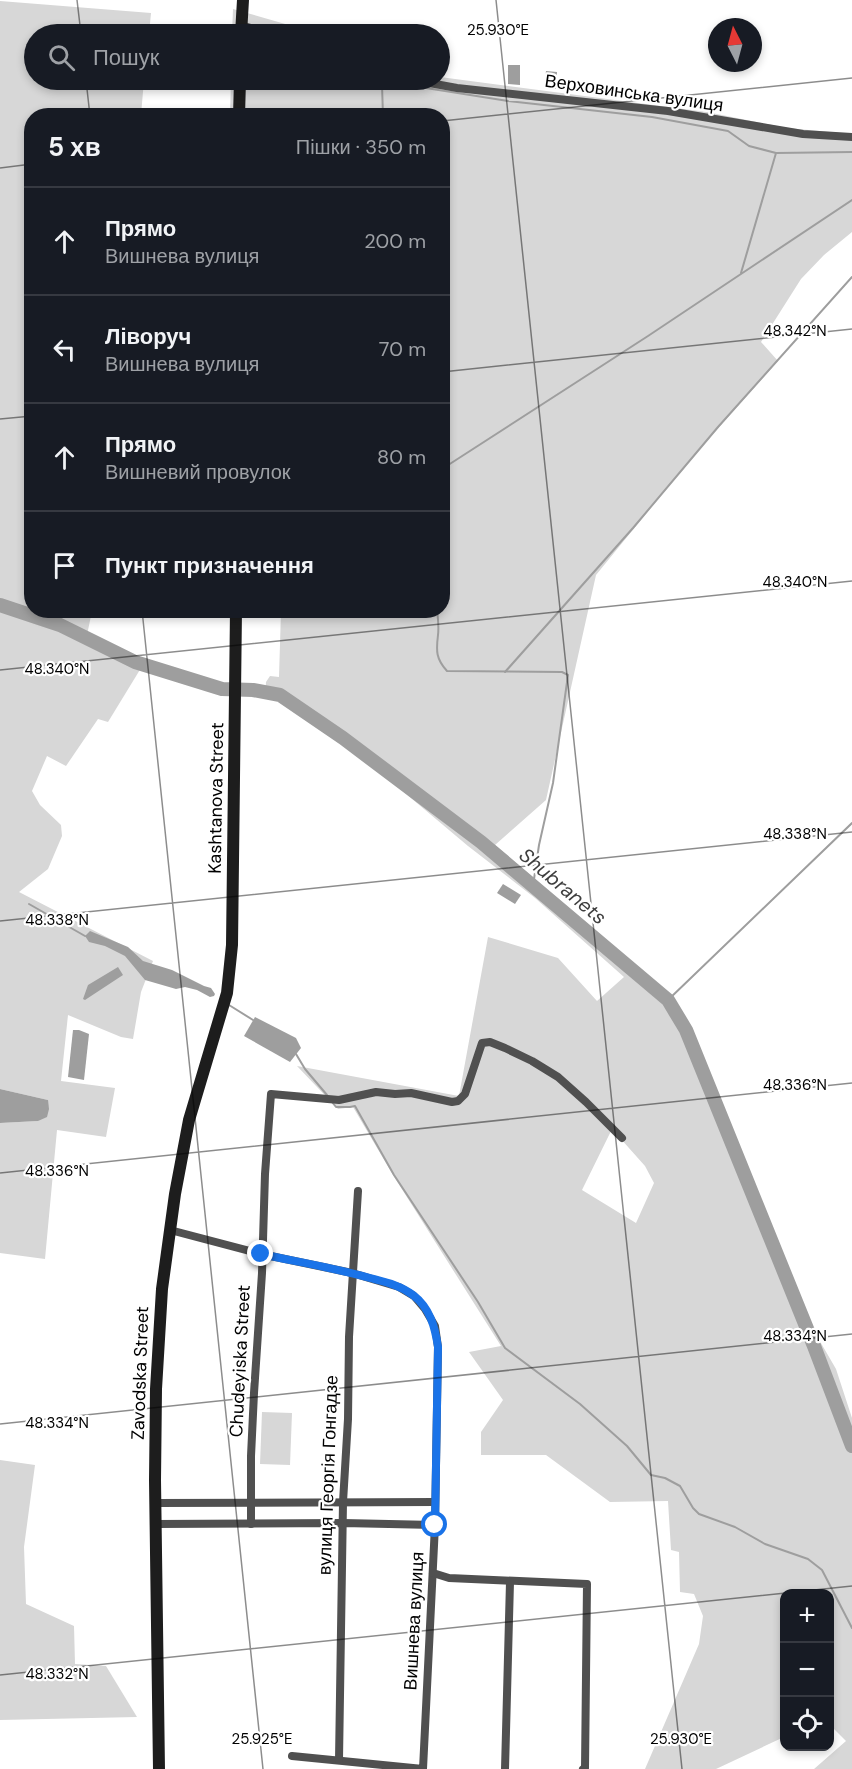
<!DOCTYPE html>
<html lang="uk">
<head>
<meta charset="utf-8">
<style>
	body { margin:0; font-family:"DM Sans",sans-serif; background:#20242c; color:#f1f3f6 }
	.controls { position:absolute; right:18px; bottom:18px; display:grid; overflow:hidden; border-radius:12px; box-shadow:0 3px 9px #0003 }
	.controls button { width:54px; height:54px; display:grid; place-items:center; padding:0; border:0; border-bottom:2px solid #363941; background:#171b24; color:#f1f3f6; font:30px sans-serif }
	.compass { position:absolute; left:708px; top:18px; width:54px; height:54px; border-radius:50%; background:#171b24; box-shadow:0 3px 9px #0003; rotate:354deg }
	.stop { position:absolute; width:18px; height:18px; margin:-14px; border:4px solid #1a73e8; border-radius:50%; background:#fff }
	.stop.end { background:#1a73e8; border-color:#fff; box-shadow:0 2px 6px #0008 }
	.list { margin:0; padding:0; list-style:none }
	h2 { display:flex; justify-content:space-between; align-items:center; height:78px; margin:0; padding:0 24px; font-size:26px }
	h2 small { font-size:20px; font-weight:400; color:#9ea1a6 }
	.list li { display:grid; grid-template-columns:39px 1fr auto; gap:18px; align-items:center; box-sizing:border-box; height:108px; padding:0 24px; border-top:2px solid #363941 }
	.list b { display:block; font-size:22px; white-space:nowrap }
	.list p { margin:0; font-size:20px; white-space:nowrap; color:#9ea1a6 }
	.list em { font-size:20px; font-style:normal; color:#9ea1a6 }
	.icon { flex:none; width:33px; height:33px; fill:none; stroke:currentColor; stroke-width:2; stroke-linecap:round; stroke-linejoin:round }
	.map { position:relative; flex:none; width:852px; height:1769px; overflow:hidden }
	.search { position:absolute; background:#171b24; box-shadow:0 3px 9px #0003; left:24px; top:24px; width:426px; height:66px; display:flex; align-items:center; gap:15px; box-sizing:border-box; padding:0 21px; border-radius:33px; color:#9ea1a6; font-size:22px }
	.panel { position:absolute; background:#171b24; box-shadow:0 3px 9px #0003; left:24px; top:108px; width:426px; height:510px; border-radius:24px }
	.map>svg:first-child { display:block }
	.green { fill:#d7d7d7; fill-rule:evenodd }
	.water { fill:#9e9e9e }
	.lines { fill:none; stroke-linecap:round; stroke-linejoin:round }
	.stream { stroke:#9e9e9e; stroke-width:2 }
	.river { stroke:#9e9e9e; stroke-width:14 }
	.street { stroke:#505050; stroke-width:8 }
	.secondary { stroke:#1d1d1d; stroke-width:12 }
	.route { stroke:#1a73e8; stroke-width:8 }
	.ticks { fill:none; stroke:#000; stroke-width:1.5; stroke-opacity:0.45 }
	.labels { text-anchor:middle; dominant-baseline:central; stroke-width:4.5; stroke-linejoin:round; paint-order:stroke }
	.street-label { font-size:18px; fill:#000; stroke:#fff }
	.water-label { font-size:20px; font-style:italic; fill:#3f3f3f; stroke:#fff }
	.ticks-label { font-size:15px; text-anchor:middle; fill:#000; stroke:#fff; stroke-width:4.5; stroke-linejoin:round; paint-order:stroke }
</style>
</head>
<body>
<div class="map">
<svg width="852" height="1769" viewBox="0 0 852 1769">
	<rect width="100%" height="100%" fill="#fff"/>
	<g class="green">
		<polygon points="0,1 151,13 149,34 34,34 34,80 144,80 141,115 32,116 32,610 92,611 87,635 125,652 141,668 108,722 98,719 66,766 47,756 32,791 40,805 61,825 62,836 48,869 19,892 153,961 141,992 133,1039 121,1037 68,1015 61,1081 115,1088 106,1137 57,1130 45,1259 0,1253 0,1123 38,1121 48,1100 0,1089"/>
		<polygon points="233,9 306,30 305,34 232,34"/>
		<path d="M440,77l267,35 80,16 65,6v98l-28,23 -23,24 -40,63 17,19 -89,100 -93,114 -50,225 -51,45 174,148 20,38 100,257 47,81 16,49v351h-38l32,-28 -16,-16v-131h-46v143l-68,32h-71l54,-125 4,-28 -9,-22 -14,-2 -1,-40 -8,-2 -3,-49 -58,1 -64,-47h-65v-23l22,-32 -34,-48 32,-6 -108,-171 -40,-68 -15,2 -41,-43 162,30 29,-159 70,21 39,43 27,-24 -89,-79 -67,-52 -88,-74 -50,-37 -52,-35 -13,-3 1,-15 4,-6 9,1 2,-66h-5l166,-1v-494h-212l1,-36h209zM612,1129l33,37 9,17 -18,40 -54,-33z"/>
		<polygon points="262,1412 292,1413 290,1465 260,1464"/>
		<polygon points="0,1460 35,1465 24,1547 26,1604 74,1626 75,1664 106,1666 137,1717 0,1720"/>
	</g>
	<g class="water">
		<polygon points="508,65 520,65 520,85 508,84"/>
		<polygon points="546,71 557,72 556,89 544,88"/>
		<polygon points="503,884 521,895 515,904 497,893"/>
		<polygon points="90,931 128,947 143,961 172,970 204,986 211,988 215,994 214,996 210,997 197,990 185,987 176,989 145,980 125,956 105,946 89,942 85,936"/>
		<polygon points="118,967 123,975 88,998 85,1000 83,999 88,985"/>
		<polygon points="255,1017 296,1038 301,1048 290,1062 244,1036"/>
		<polygon points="73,1030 79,1030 89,1034 84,1080 68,1077"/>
		<polygon points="0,1089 48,1100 49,1109 47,1117 38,1121 0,1123"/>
	</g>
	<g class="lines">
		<g class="stream">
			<polyline points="383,116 382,85 426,88 508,101 652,117 728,131 749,146 776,153"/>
			<polyline points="741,273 776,153 852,152"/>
			<polyline points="442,469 648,336 852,200"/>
			<path d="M437,610c1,8 2,17 1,25 -2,16 -2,24 9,36l115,1 6,3 -15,108 -14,62 -6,41"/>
			<polyline points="505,672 633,528 718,427 852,277"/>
			<polyline points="29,904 85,936"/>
			<polyline points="668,1000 852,823"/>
			<polyline points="229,1005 253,1020"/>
			<polyline points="296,1054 305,1069 327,1095"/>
			<polyline points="332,1102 336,1107 350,1107 355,1106 394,1175 478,1302 505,1348 580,1404 627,1446 651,1475 665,1478 680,1486 693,1508 699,1514 735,1527 765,1544 808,1559 822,1570 852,1628"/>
			<polyline points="848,1437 852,1433"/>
		</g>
		<polyline class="river" points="0,605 60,625 135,662 222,689 253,690 280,695 343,738 481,842 668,1000 686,1030 814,1346 852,1446"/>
		<g class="street">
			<polyline points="241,25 270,34"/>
			<polyline points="413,80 457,88 668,111 803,134 852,137"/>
			<polyline points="170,1230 261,1254 352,1273 399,1287 414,1296 425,1309 435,1326 438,1347 435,1525 423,1769 292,1756"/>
			<polyline points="155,1503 435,1502"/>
			<polyline points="156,1524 343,1523 435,1525"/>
			<polyline points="251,1524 251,1456 254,1393 262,1273 265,1174 271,1094 339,1100 376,1092 395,1094 411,1093 452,1102 458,1101 465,1094 482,1043 490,1042 505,1048 532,1061 558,1077 586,1102 622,1138"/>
			<polyline points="433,1573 449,1578 587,1584 585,1768 583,1769"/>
			<polyline points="339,1760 343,1502 348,1419 349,1337 358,1191"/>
			<polyline points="505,1769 510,1582"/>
		</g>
		<g class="secondary">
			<polyline points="241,34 243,0"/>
			<polyline points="239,116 240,80"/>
			<polyline points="159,1769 155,1480 156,1389 162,1289 175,1194 189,1120 227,993 232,945 236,610"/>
		</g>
	</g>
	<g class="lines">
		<path class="route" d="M261,1254c37,8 74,14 109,24 15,4 30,7 43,17 17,13 22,32 25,52l-3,178"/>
	</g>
	<path class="ticks" d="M77,0l4,34M496,0l186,1769M86,80l4,36M442,121l410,-43M0,168l32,-4M442,372l410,-43M0,419l32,-3M142,610l121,1159M0,670l852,-89M0,921l852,-89M0,1173l852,-90M0,1424l852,-90M0,1675l852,-89"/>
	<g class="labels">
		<g class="street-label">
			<text transform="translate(634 93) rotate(8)">Верховинська вулиця</text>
			<text transform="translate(216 798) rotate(-89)">Kashtanova Street</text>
			<text transform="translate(240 1361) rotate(-87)">Chudeyiska Street</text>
			<text transform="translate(140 1373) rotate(-88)">Zavodska Street</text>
			<text transform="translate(328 1475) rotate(-88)">вулиця Георгія Гонгадзе</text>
			<text transform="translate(414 1621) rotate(-87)">Вишнева вулиця</text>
		</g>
		<g class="water-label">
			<text transform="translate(563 886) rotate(40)">Shubranets</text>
		</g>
	</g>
	<g class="ticks-label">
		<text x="498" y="35">25.930°E</text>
		<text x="795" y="336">48.342°N</text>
		<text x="795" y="587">48.340°N</text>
		<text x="57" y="674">48.340°N</text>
		<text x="795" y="839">48.338°N</text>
		<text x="57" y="925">48.338°N</text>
		<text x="795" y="1090">48.336°N</text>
		<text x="57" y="1176">48.336°N</text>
		<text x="795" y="1341">48.334°N</text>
		<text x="57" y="1428">48.334°N</text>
		<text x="57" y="1679">48.332°N</text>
		<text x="262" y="1744">25.925°E</text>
		<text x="681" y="1744">25.930°E</text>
	</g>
</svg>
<div class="controls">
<button>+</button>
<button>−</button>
<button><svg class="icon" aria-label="locate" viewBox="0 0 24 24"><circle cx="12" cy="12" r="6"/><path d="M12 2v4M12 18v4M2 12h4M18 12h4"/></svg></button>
</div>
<svg class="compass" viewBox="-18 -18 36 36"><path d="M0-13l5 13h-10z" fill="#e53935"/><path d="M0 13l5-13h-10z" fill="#9ea1a6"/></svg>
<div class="stop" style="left:435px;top:1525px"></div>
<div class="stop end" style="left:261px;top:1254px"></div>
<div class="search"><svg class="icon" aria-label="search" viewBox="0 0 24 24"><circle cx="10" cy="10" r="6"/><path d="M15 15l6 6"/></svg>Пошук</div>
<section class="panel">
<h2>5 хв<small>Пішки · 350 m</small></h2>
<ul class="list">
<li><svg class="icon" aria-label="ahead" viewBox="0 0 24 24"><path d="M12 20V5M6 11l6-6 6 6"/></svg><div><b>Прямо</b><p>Вишнева вулиця</p></div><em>200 m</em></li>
<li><svg class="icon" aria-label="left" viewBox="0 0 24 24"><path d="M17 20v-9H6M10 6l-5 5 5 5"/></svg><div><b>Ліворуч</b><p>Вишнева вулиця</p></div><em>70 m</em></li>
<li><svg class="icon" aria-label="ahead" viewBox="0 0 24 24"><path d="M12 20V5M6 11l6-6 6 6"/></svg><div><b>Прямо</b><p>Вишневий провулок</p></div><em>80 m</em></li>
<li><svg class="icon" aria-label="arrive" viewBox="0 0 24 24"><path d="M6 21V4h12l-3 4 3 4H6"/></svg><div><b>Пункт призначення</b></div></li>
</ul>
</section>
</div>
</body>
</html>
